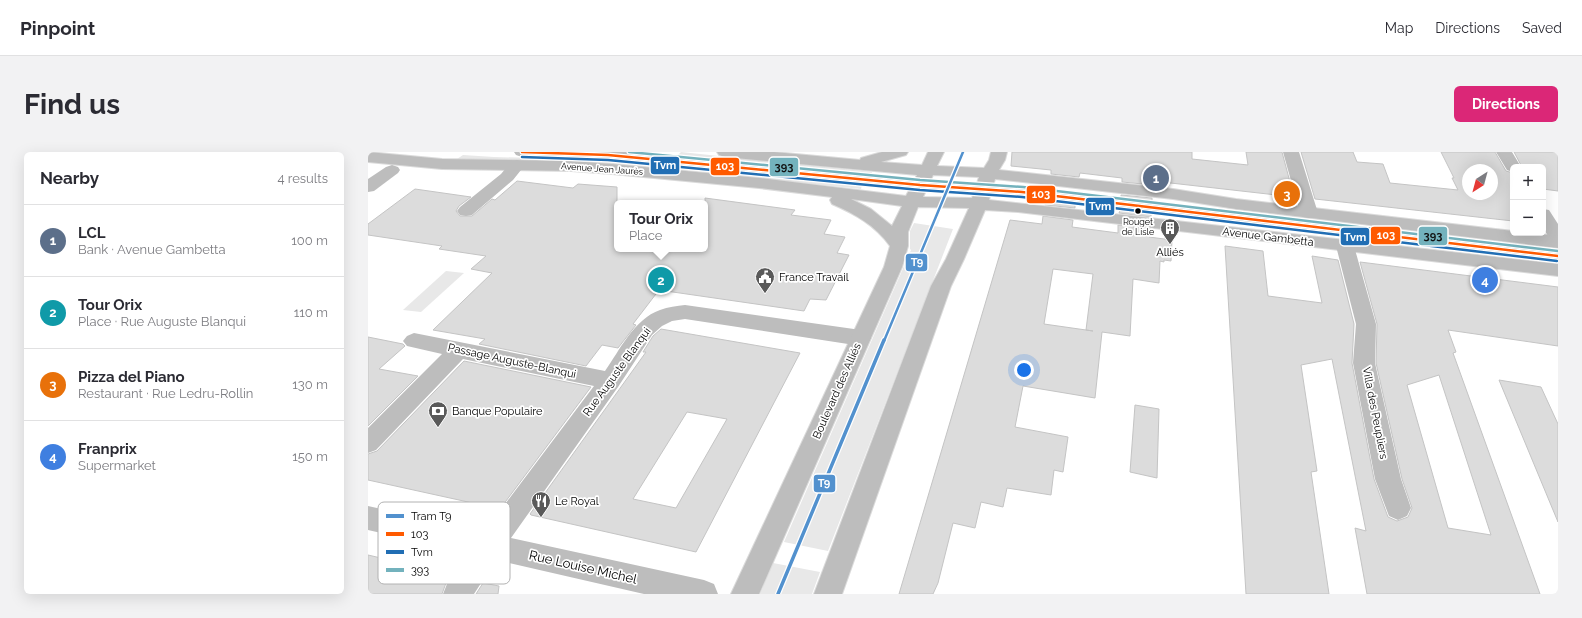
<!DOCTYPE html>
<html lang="en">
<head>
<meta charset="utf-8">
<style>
	body { margin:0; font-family:Raleway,sans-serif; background:#f2f2f3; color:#2b2b33 }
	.controls { position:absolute; right:12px; top:12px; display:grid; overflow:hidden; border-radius:6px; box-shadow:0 4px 16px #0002 }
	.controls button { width:36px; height:36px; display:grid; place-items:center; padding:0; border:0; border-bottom:1px solid #e1e1e2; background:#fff; color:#2b2b33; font:20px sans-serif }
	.compass { position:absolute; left:1094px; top:12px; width:36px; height:36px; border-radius:50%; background:#fff; box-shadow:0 4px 16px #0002; rotate:216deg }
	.you { position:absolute; left:656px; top:218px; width:14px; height:14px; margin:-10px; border:3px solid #fff; border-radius:50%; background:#1a73e8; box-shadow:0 0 0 6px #1a73e833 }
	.badge { display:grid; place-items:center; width:26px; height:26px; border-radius:50%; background:#db2777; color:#fff; font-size:13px; font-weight:700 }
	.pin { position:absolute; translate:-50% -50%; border:2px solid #fff; box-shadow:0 1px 4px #0006 }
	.popup { position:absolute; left:246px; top:48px; width:94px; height:52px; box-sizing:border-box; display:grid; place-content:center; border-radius:6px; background:#fff; filter:drop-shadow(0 1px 3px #0005); font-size:13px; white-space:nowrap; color:#7c7c81 }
	.popup b { font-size:15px; color:#2b2b33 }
	.popup::after { content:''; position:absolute; left:50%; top:100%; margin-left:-8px; border:8px solid transparent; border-top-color:#fff }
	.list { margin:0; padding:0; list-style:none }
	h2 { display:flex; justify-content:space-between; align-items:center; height:52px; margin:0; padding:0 16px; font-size:17px }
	h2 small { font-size:13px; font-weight:400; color:#7c7c81 }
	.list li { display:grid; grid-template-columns:26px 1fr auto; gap:12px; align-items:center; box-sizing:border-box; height:72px; padding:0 16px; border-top:1px solid #e1e1e2 }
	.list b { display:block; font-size:15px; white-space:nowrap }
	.list p { margin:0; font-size:13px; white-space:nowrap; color:#7c7c81 }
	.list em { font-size:13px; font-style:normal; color:#7c7c81 }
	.map { position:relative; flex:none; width:1190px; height:442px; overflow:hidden; border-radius:6px }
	header { display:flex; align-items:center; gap:24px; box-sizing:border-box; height:56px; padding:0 20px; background:#fff; border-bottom:1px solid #e1e1e2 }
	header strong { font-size:19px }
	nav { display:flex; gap:22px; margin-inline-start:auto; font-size:14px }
	.intro { display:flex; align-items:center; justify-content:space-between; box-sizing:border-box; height:96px; padding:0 24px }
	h1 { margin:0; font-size:28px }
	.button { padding:10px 18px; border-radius:6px; background:#db2777; color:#fff; font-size:14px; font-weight:700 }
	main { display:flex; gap:24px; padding:0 24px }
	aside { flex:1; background:#fff; border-radius:6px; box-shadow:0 4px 16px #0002 }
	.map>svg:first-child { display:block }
	.green { fill:#e8e8e8 }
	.building { fill:#dcdcdc; stroke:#c4c4c4; fill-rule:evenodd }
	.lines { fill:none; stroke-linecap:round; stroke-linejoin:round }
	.major-casing { stroke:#dbdbdb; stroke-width:2 }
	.minor { fill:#bdbdbd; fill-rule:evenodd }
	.major { fill:#bdbdbd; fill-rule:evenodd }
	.bus-1-casing { stroke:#fff; stroke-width:5 }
	.bus-2-casing { stroke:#fff; stroke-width:5 }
	.bus-3-casing { stroke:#fff; stroke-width:5 }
	.bus-1 { stroke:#ff5a00; stroke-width:2.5 }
	.bus-2 { stroke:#216eb4; stroke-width:2.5 }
	.bus-3 { stroke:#73b2bd; stroke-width:2.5 }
	.tram-1-far1-casing { stroke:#fff; stroke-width:5 }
	.tram-1-casing { stroke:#fff; stroke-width:6 }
	.tram-1-far1 { stroke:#5291ce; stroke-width:2.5 }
	.tram-1 { stroke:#5291ce; stroke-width:3.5 }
	.bus-dot { fill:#000; stroke:#fff; stroke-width:1.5 }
	.labels { text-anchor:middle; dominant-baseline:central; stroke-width:3.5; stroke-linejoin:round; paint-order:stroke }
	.far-street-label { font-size:9px; fill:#000; stroke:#fff }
	.far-bus-label { font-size:9px; fill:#000; stroke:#fff }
	.street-label { font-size:11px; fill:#000; stroke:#fff }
	.poi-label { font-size:11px; fill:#000; stroke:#fff; text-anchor:start }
	.near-street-label { font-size:13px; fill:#000; stroke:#fff }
	.key { fill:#fff; stroke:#b2b2b2; stroke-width:1 }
	.key-label { font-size:11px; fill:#000 }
	.line-badge { stroke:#fff; stroke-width:1.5 }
	.badge-label { font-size:11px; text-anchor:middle; font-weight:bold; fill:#fff }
	.pale-badge-label { font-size:11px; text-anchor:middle; font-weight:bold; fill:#111 }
</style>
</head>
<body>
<header>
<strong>Pinpoint</strong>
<nav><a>Map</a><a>Directions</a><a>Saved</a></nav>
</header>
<div class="intro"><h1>Find us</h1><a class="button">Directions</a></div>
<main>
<aside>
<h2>Nearby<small>4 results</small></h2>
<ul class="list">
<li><span class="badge" style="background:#5c6f8a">1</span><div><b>LCL</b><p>Bank · Avenue Gambetta</p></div><em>100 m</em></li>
<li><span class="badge" style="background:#0f9aa8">2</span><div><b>Tour Orix</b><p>Place · Rue Auguste Blanqui</p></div><em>110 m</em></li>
<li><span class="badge" style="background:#e8710a">3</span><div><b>Pizza del Piano</b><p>Restaurant · Rue Ledru-Rollin</p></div><em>130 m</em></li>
<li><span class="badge" style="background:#3f7fe0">4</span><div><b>Franprix</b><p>Supermarket</p></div><em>150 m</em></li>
</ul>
</aside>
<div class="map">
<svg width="1190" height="442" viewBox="0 0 1190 442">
	<rect width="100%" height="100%" fill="#fff"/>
	<g class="green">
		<polygon points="313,0 504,20 503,23 310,3"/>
		<polygon points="95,3 126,5 206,7 287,13 285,15 209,10 89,7"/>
		<polygon points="301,14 494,33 493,37 299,16"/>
		<polygon points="546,71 585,77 460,399 416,390 543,98 542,97 542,79"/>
		<polygon points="78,119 96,121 53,160 35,158"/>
		<polygon points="405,411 452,420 444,442 392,442"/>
	</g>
	<g class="building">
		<polygon points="644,0 824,0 824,7 880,13 878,0 914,0 926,45 785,29 785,33 754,30 754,26 712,21 711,25 683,22 683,18 643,14"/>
		<path d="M933,0h52l4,10 26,2 7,19 68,7 -6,-12h2l-13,-26h54l11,19 7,2v48l-198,-22zM1100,18h24v24h-24z"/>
		<polygon points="1146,0 1190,0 1190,39 1175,37 1175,15 1154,15"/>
		<polygon points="149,29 205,36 210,32 249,35 249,97 337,97 337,46 427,58 423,63 463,68 456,82 477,85 469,101 481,103 458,148 442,147 436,159 291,138 265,172 268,173 250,196 234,193 218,214 111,192 117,187 65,178 124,121 103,117 118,104 71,97 74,94 0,83 0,72 47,37 103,45 91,54 88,59 92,64 104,64 124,47 127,48"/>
		<polygon points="753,43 784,46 784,49 753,45"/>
		<polygon points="678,49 707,53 707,56 677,53"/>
		<polygon points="752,58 783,62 783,65 751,61"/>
		<path d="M675,64l30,4 -1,7 46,6v-8l32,4 -1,8 23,3 -1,21 -7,-1v2l-4,-1 -1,22 -26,-4 -3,57 -28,-4 -7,66 -72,-12 -8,41 53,10 -5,35 -9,-2 -3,25 -44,-7 -4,19 -22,-5 -6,26 -22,-5 -15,60 -5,11h-34l111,-374 32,4zM685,117l40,5 -7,56 7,1 -49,-7z"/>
		<path d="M857,94l38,5 5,45 54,7 -10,-47 26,4 16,64 -2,39 22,116 14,38 9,4 11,-4 4,-9 -10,-29 -26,-116 1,-39 -17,-62 198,25v59l-110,-16 8,22 -3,1 87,241h-173l-12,-66 11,3 -34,-172 -31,6 16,106 -6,1 18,122h-83zM1071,223l52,160 -43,-7 -41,-143z"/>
		<path d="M293,177l139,24 -104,199 -165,-37 -1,-1 116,-162h-3l10,-16zM319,260l40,7 -51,89 -43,-9z"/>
		<polygon points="0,185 35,192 37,194 11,217 50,224 0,274"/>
		<polygon points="96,209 223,235 132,357 0,328 0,302 9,299"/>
		<polygon points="1131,228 1173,235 1190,272 1190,370"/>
		<polygon points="767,253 791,257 789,326 762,320"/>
		<polygon points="0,403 82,422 84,423 78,431 74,442 0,442"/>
		<polygon points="115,431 131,434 130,442 108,442"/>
	</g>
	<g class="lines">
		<defs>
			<path id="major" d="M0,0l74,7 129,2 41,3 147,14 147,18 11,-21 -192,-18 -6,-2 -2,-3h57l86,8 1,-2 21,-6h26l-2,3 -25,7 41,3 6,-13h16l-7,14 47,2 5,-8 2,-8h16l-2,8 -6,10 174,19 63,10 277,32v2h17l28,3v12l-322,-39 -63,-10 -178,-20 -6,21 569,64v12l-540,-64 -33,-2 -21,49 -13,27 -109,308h-28l117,-308 15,-27 23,-51 -51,-1 -10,25v14l-6,21 -143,327h-28l153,-327 6,-21c-15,-21 -35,-32 -58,-42l-2,-4 2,-3 -73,-9 -147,-14 -41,-3 -129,-2 -74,-7zM565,23l46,2 -7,21 -49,-1zM483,47l51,7 -10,20 -21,-17z"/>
		</defs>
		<use href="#major" class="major-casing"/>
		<g class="minor">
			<polygon points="146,0 258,0 552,28 654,35 1190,98 1190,110 654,45 552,38 240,8 154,5 148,3"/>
			<polygon points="915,0 931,0 950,61 947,65 941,66 935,65 932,61"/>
			<polygon points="1128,0 1144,0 1153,15 1145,15 1145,20 1139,18"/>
			<polygon points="149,8 155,10 157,13 145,28 104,63 98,64 92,63 89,59 92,55 133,22 143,10"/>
			<polygon points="24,13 30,15 32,18 30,21 6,39 0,40 0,27 18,15"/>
			<polygon points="1175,57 1181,58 1190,72 1190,92 1184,90 1175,76"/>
			<polygon points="977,88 983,90 986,94 1008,172 1007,211 1033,327 1043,356 1039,364 1030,368 1021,364 1007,327 985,211 988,172 968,94 971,90"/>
			<path d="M317,153l176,25 7,3 3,5 -3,5 -7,3 -176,-27 -13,2 -10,5 -10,9 -34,52 -107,151 193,42 10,4 4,10h-74l-148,-34 -22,34h-31l4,-10 22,-31 -101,-23v-24l116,26 110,-146 -131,-27 -87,91 -8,3v-25l74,-74 -35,-8 -4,-5 4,-5 7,-3 191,38c15,-21 29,-52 55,-61 8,-3 17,-4 25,-5z"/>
		</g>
		<use href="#major" class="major"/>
		<defs>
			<polyline id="bus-1" points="154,0 240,3 552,33 654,40 1190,104"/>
			<polyline id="bus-2" points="154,5 240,8 552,38 654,45 1189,109"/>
			<polyline id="bus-3" points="261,0 552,28 655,35 1190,99"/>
		</defs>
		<use href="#bus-1" class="bus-1-casing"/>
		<use href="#bus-2" class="bus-2-casing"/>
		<use href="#bus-3" class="bus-3-casing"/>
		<use href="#bus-1" class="bus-1"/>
		<use href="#bus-2" class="bus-2"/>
		<use href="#bus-3" class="bus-3"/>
		<defs>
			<polyline id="tram-1-far1" points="516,189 595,0"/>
			<polyline id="tram-1" points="410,442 516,188"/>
		</defs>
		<use href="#tram-1-far1" class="tram-1-far1-casing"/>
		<use href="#tram-1" class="tram-1-casing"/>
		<use href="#tram-1-far1" class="tram-1-far1"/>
		<use href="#tram-1" class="tram-1"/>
	</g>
	<defs>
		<symbol id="building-pin" viewBox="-11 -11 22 30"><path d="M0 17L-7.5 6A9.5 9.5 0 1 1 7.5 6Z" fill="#595959" stroke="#fff"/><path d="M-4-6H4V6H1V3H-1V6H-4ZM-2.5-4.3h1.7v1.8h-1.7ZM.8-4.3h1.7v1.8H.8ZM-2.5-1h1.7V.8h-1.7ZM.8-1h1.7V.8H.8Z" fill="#fff"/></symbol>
		<symbol id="civic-pin" viewBox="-11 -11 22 30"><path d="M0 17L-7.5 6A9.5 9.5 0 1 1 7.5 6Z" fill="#595959" stroke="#fff"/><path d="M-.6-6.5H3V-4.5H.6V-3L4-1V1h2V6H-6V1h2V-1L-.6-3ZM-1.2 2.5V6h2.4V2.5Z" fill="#fff"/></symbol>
		<symbol id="bank-pin" viewBox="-11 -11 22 30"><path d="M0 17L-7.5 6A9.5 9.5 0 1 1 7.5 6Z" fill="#595959" stroke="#fff"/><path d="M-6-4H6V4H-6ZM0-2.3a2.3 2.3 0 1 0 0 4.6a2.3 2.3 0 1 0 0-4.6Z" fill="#fff"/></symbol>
		<symbol id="restaurant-pin" viewBox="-11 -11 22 30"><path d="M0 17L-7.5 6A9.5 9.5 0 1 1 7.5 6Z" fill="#595959" stroke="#fff"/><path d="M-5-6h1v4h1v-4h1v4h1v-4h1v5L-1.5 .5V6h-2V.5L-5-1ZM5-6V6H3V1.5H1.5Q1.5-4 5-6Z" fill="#fff"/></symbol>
	</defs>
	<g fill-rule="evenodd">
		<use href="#building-pin" x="791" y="65" width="22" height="30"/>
		<use href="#civic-pin" x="386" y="114" width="22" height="30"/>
		<use href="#bank-pin" x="59" y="248" width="22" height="30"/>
		<use href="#restaurant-pin" x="162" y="338" width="22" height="30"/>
	</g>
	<circle class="bus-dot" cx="770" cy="59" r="3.5"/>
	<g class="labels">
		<g class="far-street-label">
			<text transform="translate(234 17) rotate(4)">Avenue Jean Jaurès</text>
		</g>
		<g class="far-bus-label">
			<text x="770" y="70">Rouget<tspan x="770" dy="10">de Lisle</tspan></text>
		</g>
		<g class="street-label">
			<text transform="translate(900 85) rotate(7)">Avenue Gambetta</text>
			<text transform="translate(144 209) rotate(12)">Passage Auguste-Blanqui</text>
			<text transform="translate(249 220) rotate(-54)">Rue Auguste Blanqui</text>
			<text transform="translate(469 239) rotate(-66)">Boulevard des Alliés</text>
			<text transform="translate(1007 261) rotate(79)">Villa des Peupliers</text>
		</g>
		<g class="poi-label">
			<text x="802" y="100" text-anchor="middle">Alliés</text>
			<text x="411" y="125">France Travail</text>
			<text x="84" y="259">Banque Populaire</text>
			<text x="187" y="349">Le Royal</text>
		</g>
		<g class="near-street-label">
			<text transform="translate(215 415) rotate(13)">Rue Louise Michel</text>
		</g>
	</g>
	<rect x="10" y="350" width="132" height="82" rx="6" class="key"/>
	<rect x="18" y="362" width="18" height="4" fill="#5291ce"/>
	<rect x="18" y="380" width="18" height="4" fill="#ff5a00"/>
	<rect x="18" y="398" width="18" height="4" fill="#216eb4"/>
	<rect x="18" y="416" width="18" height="4" fill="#73b2bd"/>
	<g class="key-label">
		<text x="43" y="368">Tram T9</text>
		<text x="43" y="386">103</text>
		<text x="43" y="404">Tvm</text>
		<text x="43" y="422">393</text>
	</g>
	<g class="line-badge">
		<rect x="282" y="4" width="30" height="19" rx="4" fill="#216eb4"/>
		<rect x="342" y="5" width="30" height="19" rx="4" fill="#ff5a00"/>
		<rect x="401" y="5" width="30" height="20" rx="4" fill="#73b2bd"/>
		<rect x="658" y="33" width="30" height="19" rx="4" fill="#ff5a00"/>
		<rect x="717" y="45" width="30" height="19" rx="4" fill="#216eb4"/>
		<rect x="1002" y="74" width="31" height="19" rx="4" fill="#ff5a00"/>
		<rect x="1050" y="74" width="30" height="20" rx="4" fill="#73b2bd"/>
		<rect x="972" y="75" width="30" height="19" rx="4" fill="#216eb4"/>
		<rect x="537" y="101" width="23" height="19" rx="4" fill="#5291ce"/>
		<rect x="445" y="322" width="23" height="19" rx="4" fill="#5291ce"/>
	</g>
	<g class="badge-label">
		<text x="297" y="17">Tvm</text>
		<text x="357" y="18">103</text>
		<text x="673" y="46">103</text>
		<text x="732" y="58">Tvm</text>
		<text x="1018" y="87">103</text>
		<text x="987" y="89">Tvm</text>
		<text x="549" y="114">T9</text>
		<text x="456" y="335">T9</text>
	</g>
	<g class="pale-badge-label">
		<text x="416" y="19">393</text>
		<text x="1065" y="88">393</text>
	</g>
</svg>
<div class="controls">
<button>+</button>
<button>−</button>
</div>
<svg class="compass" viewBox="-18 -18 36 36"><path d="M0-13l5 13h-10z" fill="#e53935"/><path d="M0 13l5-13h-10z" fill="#7c7c81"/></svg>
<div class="you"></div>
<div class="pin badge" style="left:788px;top:26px;background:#5c6f8a">1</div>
<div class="pin badge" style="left:293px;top:128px;background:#0f9aa8">2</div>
<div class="popup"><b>Tour Orix</b>Place</div>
<div class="pin badge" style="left:919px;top:42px;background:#e8710a">3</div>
<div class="pin badge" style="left:1117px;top:128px;background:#3f7fe0">4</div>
</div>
</main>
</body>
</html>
